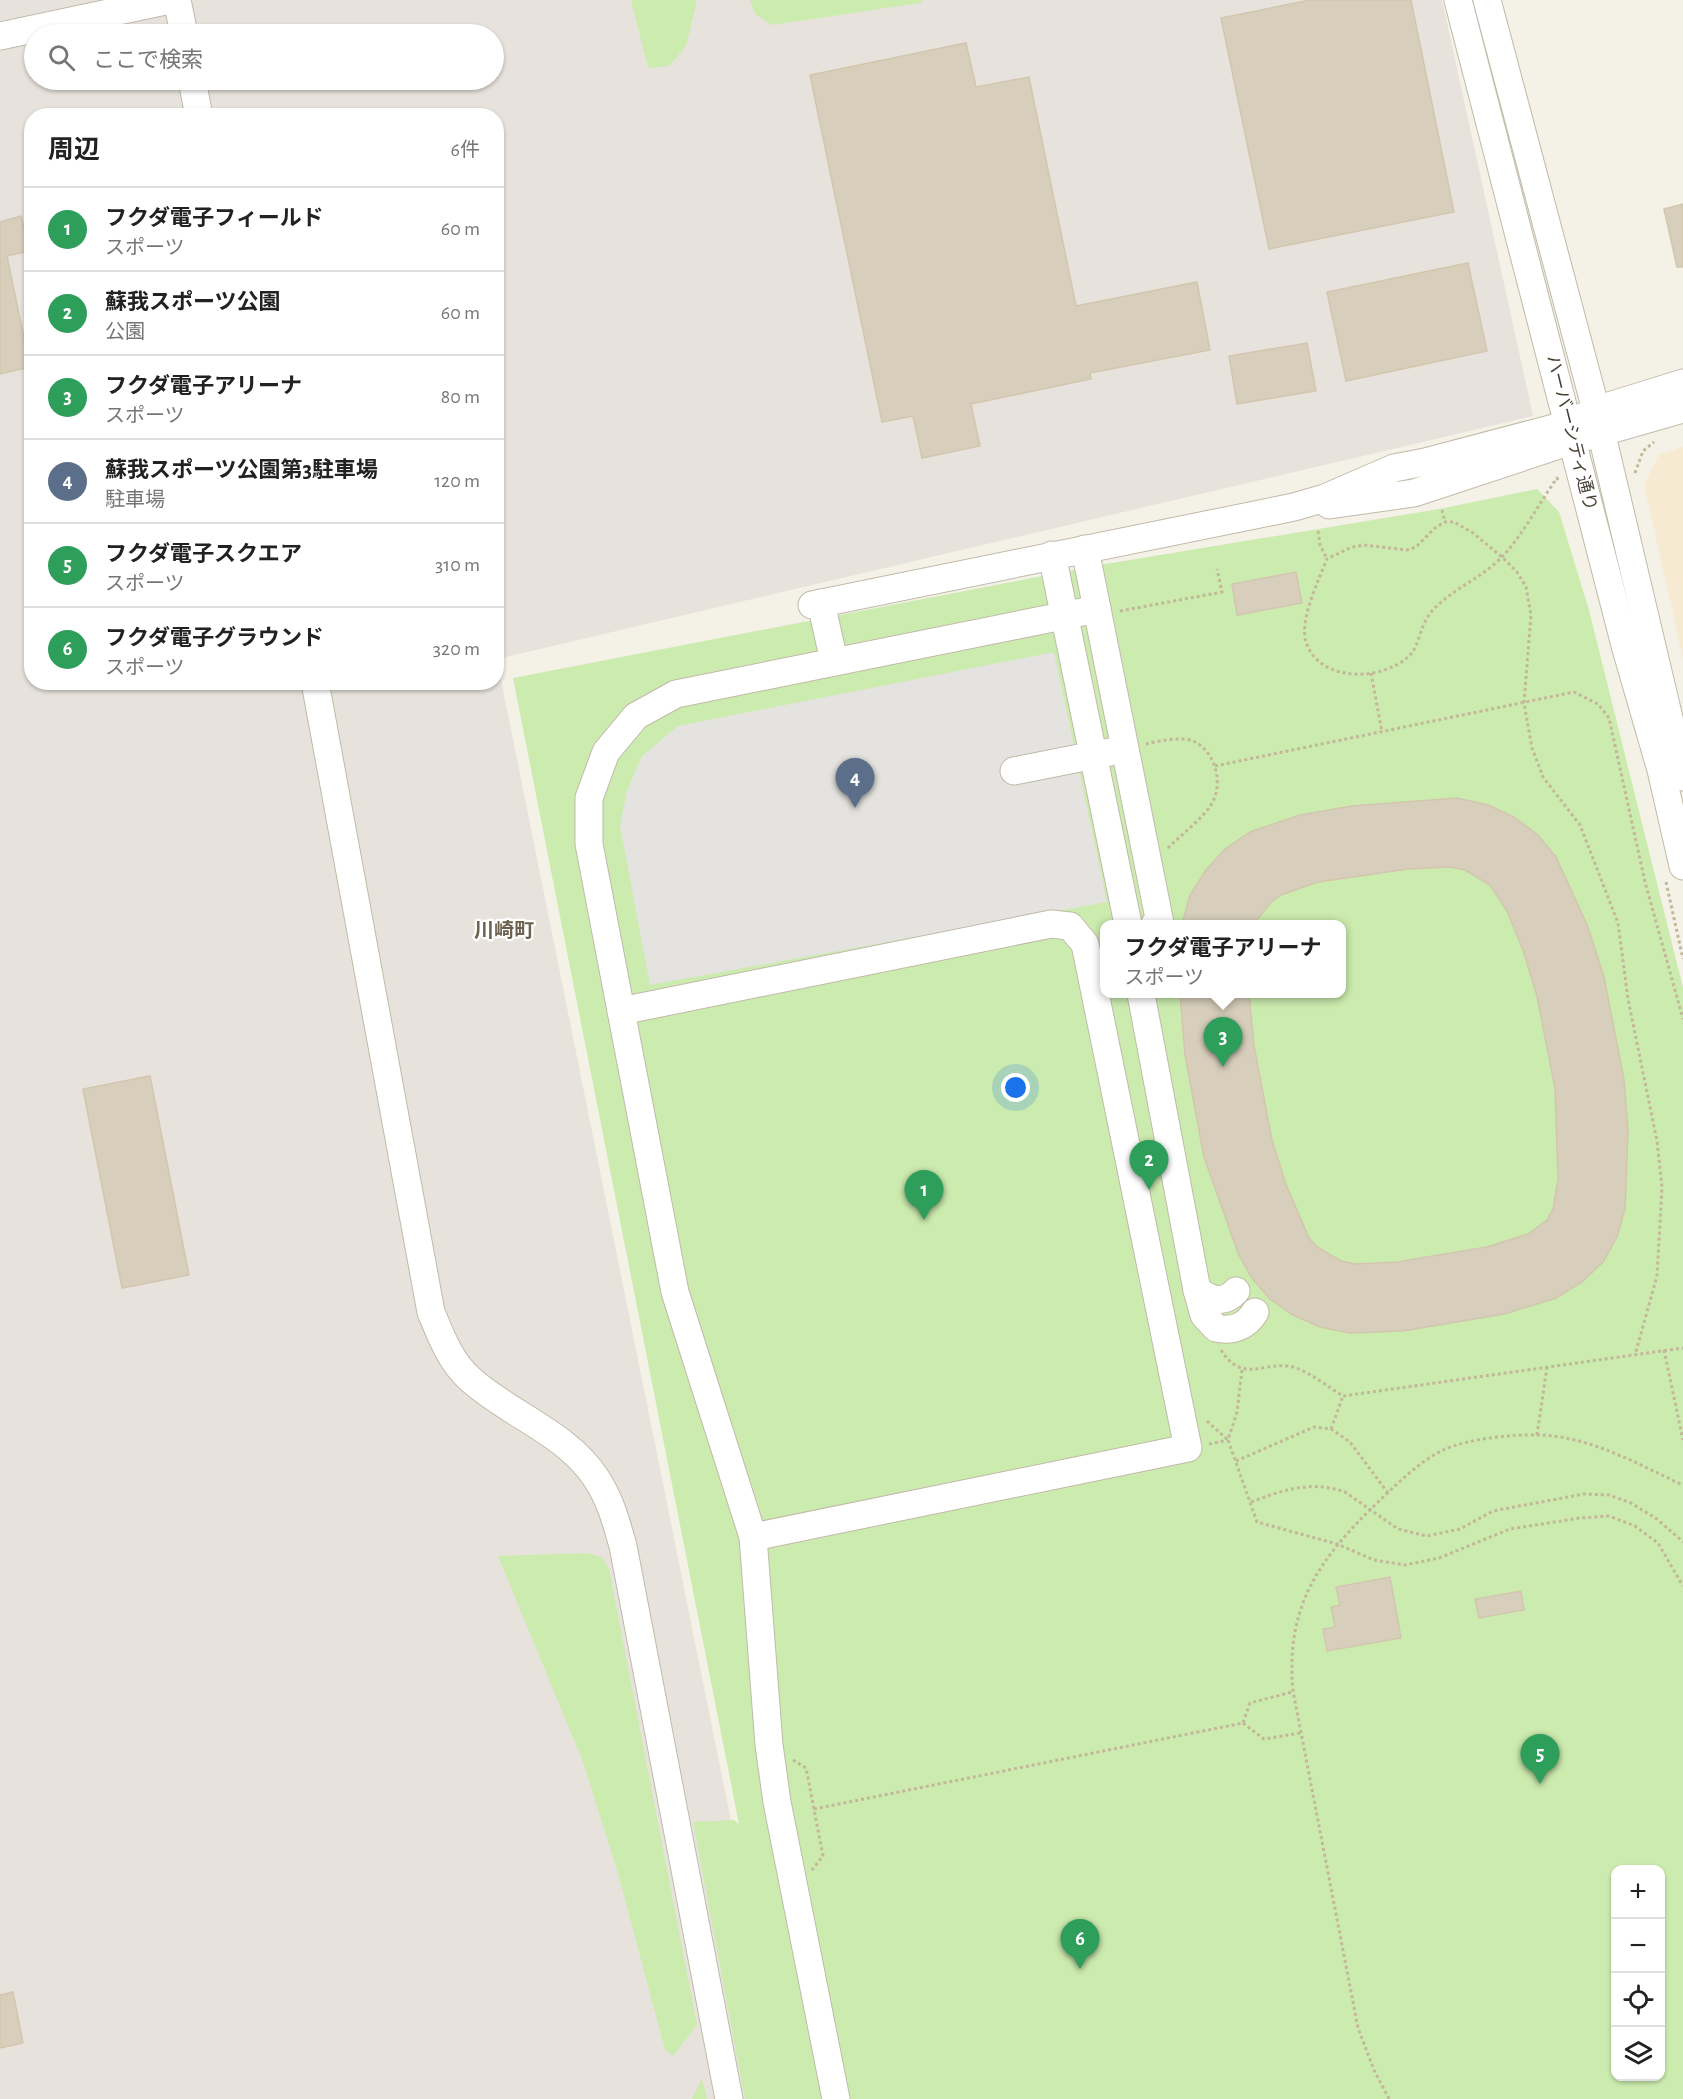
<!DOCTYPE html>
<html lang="ja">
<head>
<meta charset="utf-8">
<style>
	body { margin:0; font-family:"Alegreya Sans","Noto Sans JP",sans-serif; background:#f2f2f2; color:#222 }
	.controls { position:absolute; right:18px; bottom:18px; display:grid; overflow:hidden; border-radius:12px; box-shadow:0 2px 4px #0004 }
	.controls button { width:54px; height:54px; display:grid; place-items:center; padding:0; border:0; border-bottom:2px solid #e0e0e0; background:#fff; color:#222; font:30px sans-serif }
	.you { position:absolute; left:1016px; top:1088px; width:21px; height:21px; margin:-15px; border:4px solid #fff; border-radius:50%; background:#1a73e8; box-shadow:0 0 0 9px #1a73e833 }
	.badge { display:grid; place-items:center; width:39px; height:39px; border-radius:50%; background:#ff4514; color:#fff; font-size:20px; font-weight:700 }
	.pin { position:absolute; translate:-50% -50px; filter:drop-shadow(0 2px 3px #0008) }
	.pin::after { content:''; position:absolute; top:32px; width:21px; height:18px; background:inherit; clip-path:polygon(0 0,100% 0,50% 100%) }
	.popup { position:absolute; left:1100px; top:920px; width:246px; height:78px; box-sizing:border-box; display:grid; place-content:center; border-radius:12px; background:#fff; filter:drop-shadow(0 2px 4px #0005); font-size:20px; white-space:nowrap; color:#767676 }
	.popup b { font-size:22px; color:#222 }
	.popup::after { content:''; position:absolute; left:50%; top:100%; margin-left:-12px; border:12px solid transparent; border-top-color:#fff }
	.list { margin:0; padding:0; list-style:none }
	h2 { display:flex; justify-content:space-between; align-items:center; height:78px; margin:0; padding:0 24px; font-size:26px }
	h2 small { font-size:20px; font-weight:400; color:#767676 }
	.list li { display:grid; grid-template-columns:39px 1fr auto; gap:18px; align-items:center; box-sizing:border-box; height:84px; padding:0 24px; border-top:2px solid #e0e0e0 }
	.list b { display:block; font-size:22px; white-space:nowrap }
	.list p { margin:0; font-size:20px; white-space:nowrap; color:#767676 }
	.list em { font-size:20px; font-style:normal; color:#767676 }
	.icon { flex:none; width:33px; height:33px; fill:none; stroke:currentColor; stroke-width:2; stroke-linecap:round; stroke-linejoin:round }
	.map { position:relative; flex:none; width:1683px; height:2099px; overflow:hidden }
	.search { position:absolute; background:#fff; box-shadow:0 2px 4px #0004; left:24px; top:24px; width:480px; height:66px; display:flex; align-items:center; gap:15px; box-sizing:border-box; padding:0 21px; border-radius:33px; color:#767676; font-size:22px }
	.panel { position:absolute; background:#fff; box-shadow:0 2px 4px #0004; left:24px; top:108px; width:480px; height:582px; border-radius:24px }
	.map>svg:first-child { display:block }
	.commercial { fill:#f7ead2 }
	.industrial { fill:#e7e3dc; fill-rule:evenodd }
	.green { fill:#ccebae; fill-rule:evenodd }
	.parking { fill:#e5e3df }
	.building { fill:#d7cebc; stroke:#d2c6af; stroke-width:1.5 }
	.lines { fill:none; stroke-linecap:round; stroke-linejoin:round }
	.minor-casing { stroke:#c1baa9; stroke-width:29 }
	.path { stroke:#c3b79a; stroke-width:3; stroke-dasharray:3 3; stroke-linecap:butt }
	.minor { stroke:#fff; stroke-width:27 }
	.labels { text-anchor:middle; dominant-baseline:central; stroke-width:4.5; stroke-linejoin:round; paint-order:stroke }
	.street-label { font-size:18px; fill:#484236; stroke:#fff }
	.neighbourhood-label { font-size:20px; font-weight:bold; fill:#6c614c; stroke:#fff }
</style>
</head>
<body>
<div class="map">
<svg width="1683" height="2099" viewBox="0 0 1683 2099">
	<rect width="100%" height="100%" fill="#f4f1e7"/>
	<polygon class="commercial" points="1683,447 1683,659 1644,485 1659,454"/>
	<path class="industrial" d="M0,0h1442l91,416 -1036,243 -1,-543h-464v566h464l1,-22 290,1439h-787zM34,34h460v46h-460z"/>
	<g class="green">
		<polygon points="631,0 697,0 686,46 669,66 648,68"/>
		<polygon points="750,0 923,0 920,3 772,25 755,14"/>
		<path d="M1537,489l22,23 30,98 94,378v1111h-938l-52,-277 41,-2 5,4 -226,-1146 581,-112 345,-57zM1104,924h238v70h-238zM1616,1870h44v206h-44z"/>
		<polygon points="587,1553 602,1557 609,1569 697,2025 673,2056 665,2050 618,1873 583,1762 498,1556"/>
		<polygon points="702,2079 707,2099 692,2099"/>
	</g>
	<polygon class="parking" points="1054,652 1107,902 650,985 620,826 627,791 642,756 678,726"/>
	<g class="building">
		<polygon points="1310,0 1411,0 1454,212 1269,249 1221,18"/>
		<polygon points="966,43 976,87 1029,77 1076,306 1197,282 1210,350 1090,373 1091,379 971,404 980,446 922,458 913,416 882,422 810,75"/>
		<polygon points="1683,204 1683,267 1677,267 1664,209"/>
		<polygon points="21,216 30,251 7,256 30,367 0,374 0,222"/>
		<polygon points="1468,263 1487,351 1346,381 1327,292"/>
		<polygon points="1307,343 1316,391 1237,404 1229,356"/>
		<polygon points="1296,572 1302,603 1237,615 1232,584"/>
		<polygon points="1457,798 1488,805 1514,817 1538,835 1556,857 1588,927 1604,977 1624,1080 1628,1130 1625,1209 1617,1237 1603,1262 1582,1282 1556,1298 1504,1314 1403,1331 1350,1333 1320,1327 1293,1315 1270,1299 1251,1277 1238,1253 1204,1157 1185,1055 1180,993 1249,993 1254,1046 1272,1140 1285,1182 1309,1238 1317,1247 1341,1261 1355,1264 1397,1262 1487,1247 1528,1234 1547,1220 1553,1209 1558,1179 1555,1088 1537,996 1523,950 1507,911 1490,885 1465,870 1451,867 1408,869 1318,882 1281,895 1271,902 1254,924 1182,924 1190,895 1206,870 1225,849 1250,832 1300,815 1352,806"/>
		<polygon points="150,1076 189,1275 122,1288 83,1089"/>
		<polygon points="1390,1577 1401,1638 1327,1651 1323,1629 1335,1627 1331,1607 1340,1605 1336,1587"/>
		<polygon points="1521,1591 1524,1610 1479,1618 1475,1599"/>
		<polygon points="13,1992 23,2043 0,2048 0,1995"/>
	</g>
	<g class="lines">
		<defs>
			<g id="minor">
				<polyline points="177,0 184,34"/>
				<polyline points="1458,0 1626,649 1661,770 1683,866"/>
				<polyline points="1487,0 1596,410 1683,777"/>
				<polyline points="0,36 170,0"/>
				<polyline points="192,80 199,116"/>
				<polyline points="1329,505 1414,493 1571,441 1683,409"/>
				<polyline points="1085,549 1160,923 1155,924"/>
				<polyline points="1052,555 1128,924"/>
				<polyline points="821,603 834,661"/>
				<polyline points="812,605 1294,507 1325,498 1394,468 1425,462 1569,424 1596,410 1683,383"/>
				<path d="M315,682l116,630c10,24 19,49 39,67 38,35 97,54 126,99 14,21 20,43 27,68l106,553"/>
				<polyline points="1014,771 1110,752"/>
				<path d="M1141,994l56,296 7,25 12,13c16,4 31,-2 39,-16"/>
				<polyline points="621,1011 1051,924 1070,926 1085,944 1188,1448 753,1537"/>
				<path d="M1197,1290c14,10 26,15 39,1"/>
				<polyline points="836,2099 777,1802 769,1745 753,1537 675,1292 589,844 589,798 606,752 636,716 676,694 1097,609"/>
			</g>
		</defs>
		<use href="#minor" class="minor-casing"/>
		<g class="path">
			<polyline points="1635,473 1643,451 1654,442"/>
			<path d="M1558,480l-1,-2c-17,24 -35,58 -55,79 -20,21 -50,32 -69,53 -14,15 -13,37 -25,47 -28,25 -89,25 -102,-15 -7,-21 13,-63 21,-83l25,-12 12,-2 43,5 9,-3 19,-19 10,-6h9l19,11 29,24 15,15 9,15 5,28 -7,88 8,45 11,29 37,48 38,98 10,76 29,142 5,46 -5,89 -22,79"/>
			<polyline points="1442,510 1445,522"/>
			<polyline points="1318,531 1320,545 1327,559"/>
			<polyline points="1120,611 1222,592 1217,569"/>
			<polyline points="1371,673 1382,732"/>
			<path d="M1146,744c13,-3 34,-8 47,-3 23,10 31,44 18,64 -11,16 -29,29 -43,43"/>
			<polyline points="1215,766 1574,692 1598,704 1609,718 1645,882 1683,1019"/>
			<polyline points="1666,882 1683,959"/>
			<path d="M1221,1350c22,35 43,10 72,17 17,5 35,20 50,29l340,-48"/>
			<polyline points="1664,1350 1683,1440"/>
			<polyline points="1242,1370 1237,1412 1228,1440 1257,1522 1337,1544 1374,1560 1405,1565 1439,1558 1510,1529 1580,1518 1609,1516 1635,1526 1658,1543 1683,1586"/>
			<polyline points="1207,1421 1228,1440"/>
			<polyline points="1331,1429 1343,1396"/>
			<polyline points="1537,1435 1547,1367"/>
			<polyline points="1209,1444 1228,1440"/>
			<polyline points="1236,1461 1314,1427 1331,1429 1350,1442 1388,1493"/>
			<path d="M1251,1502c32,-12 60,-22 94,-10l53,37 29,7 33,-7 33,-18 91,-17 25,1 22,8 26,16 26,23"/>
			<polyline points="1243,1723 1264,1739 1301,1733"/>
			<polyline points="793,1760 806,1768 823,1856 812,1870"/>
			<polyline points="814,1809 1243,1723 1250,1703 1292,1692"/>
			<path d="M1389,2099l-15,-29 -16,-42 -65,-337c-8,-86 27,-133 86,-190 20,-19 40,-39 64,-51 23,-11 70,-16 95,-15 52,1 99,29 145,50"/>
		</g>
		<use href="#minor" class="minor"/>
	</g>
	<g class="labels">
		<g class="street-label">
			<text transform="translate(1571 433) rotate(76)">ハーバーシティ通り</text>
		</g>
		<g class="neighbourhood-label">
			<text x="504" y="931">川崎町</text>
		</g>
	</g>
</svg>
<div class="controls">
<button>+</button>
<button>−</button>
<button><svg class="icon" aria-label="locate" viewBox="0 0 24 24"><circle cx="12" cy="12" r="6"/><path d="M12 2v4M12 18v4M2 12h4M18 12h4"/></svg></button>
<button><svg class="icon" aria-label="layers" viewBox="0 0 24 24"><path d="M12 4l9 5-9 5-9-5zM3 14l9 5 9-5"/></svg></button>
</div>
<div class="you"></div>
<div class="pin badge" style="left:924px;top:1220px;background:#2e9e5b">1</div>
<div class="pin badge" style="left:1149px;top:1190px;background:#2e9e5b">2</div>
<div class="pin badge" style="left:1223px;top:1067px;background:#2e9e5b">3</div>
<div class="popup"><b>フクダ電子アリーナ</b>スポーツ</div>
<div class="pin badge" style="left:855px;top:808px;background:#5c6f8a">4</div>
<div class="pin badge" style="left:1540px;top:1784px;background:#2e9e5b">5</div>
<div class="pin badge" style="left:1080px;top:1969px;background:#2e9e5b">6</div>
<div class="search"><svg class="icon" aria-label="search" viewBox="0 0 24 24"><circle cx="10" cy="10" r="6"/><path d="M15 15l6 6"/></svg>ここで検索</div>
<section class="panel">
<h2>周辺<small>6件</small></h2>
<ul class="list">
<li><span class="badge" style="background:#2e9e5b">1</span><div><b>フクダ電子フィールド</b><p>スポーツ</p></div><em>60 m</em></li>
<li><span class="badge" style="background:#2e9e5b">2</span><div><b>蘇我スポーツ公園</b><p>公園</p></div><em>60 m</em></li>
<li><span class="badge" style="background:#2e9e5b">3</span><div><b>フクダ電子アリーナ</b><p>スポーツ</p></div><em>80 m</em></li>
<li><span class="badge" style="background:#5c6f8a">4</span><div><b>蘇我スポーツ公園第3駐車場</b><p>駐車場</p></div><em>120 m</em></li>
<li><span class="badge" style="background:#2e9e5b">5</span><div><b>フクダ電子スクエア</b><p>スポーツ</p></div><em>310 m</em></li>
<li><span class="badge" style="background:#2e9e5b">6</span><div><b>フクダ電子グラウンド</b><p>スポーツ</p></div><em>320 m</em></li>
</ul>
</section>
</div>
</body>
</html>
